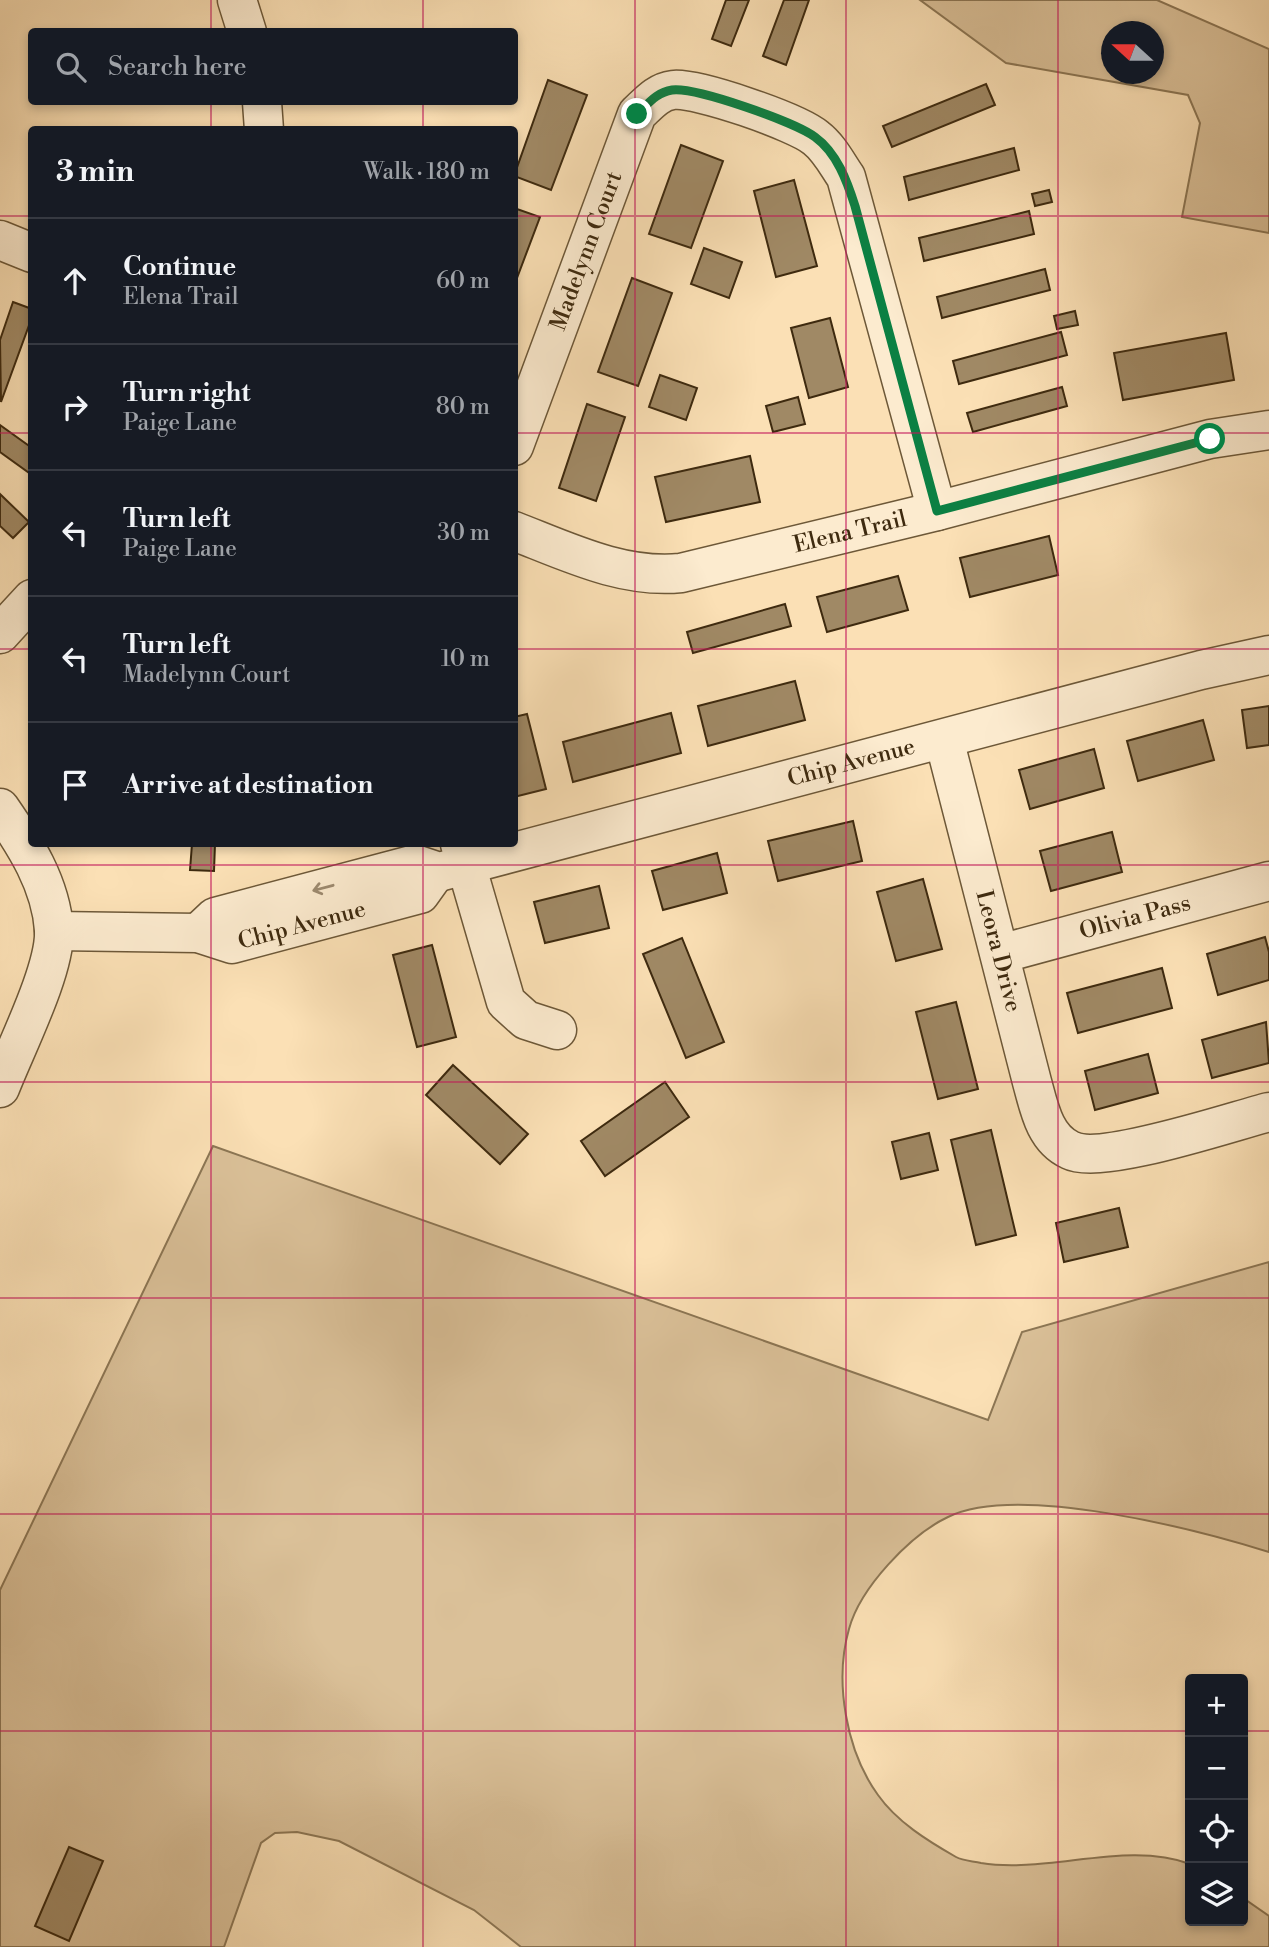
<!DOCTYPE html>
<html lang="en">
<head>
<meta charset="utf-8">
<style>
	body { margin:0; font-family:"Libre Bodoni",serif; background:#242831; color:#f1f3f6 }
	.controls { position:absolute; right:21px; bottom:21px; display:grid; overflow:hidden; border-radius:7px; box-shadow:0 4px 10px #0003 }
	.controls button { width:63px; height:63px; display:grid; place-items:center; padding:0; border:0; border-bottom:2px solid #363941; background:#171b24; color:#f1f3f6; font:35px sans-serif }
	.compass { position:absolute; left:1101px; top:21px; width:63px; height:63px; border-radius:50%; background:#171b24; box-shadow:0 4px 10px #0003; rotate:291deg }
	.stop { position:absolute; width:21px; height:21px; margin:-16px; border:5px solid #0b8043; border-radius:50%; background:#fff }
	.stop.end { background:#0b8043; border-color:#fff; box-shadow:0 2px 7px #0008 }
	.list { margin:0; padding:0; list-style:none }
	h2 { display:flex; justify-content:space-between; align-items:center; height:91px; margin:0; padding:0 28px; font-size:30px }
	h2 small { font-size:23px; font-weight:400; color:#9ea1a6 }
	.list li { display:grid; grid-template-columns:46px 1fr auto; gap:21px; align-items:center; box-sizing:border-box; height:126px; padding:0 28px; border-top:2px solid #363941 }
	.list b { display:block; font-size:26px; white-space:nowrap }
	.list p { margin:0; font-size:23px; white-space:nowrap; color:#9ea1a6 }
	.list em { font-size:23px; font-style:normal; color:#9ea1a6 }
	.icon { flex:none; width:38px; height:38px; fill:none; stroke:currentColor; stroke-width:2; stroke-linecap:round; stroke-linejoin:round }
	.map { position:relative; flex:none; width:1269px; height:1947px; overflow:hidden }
	.search { position:absolute; background:#171b24; box-shadow:0 4px 10px #0003; left:28px; top:28px; width:490px; height:77px; display:flex; align-items:center; gap:18px; box-sizing:border-box; padding:0 24px; border-radius:7px; color:#9ea1a6; font-size:26px }
	.panel { position:absolute; background:#171b24; box-shadow:0 4px 10px #0003; left:28px; top:126px; width:490px; height:721px; border-radius:7px }
	.map>svg:first-child { display:block }
	.green { fill:#dbc199; stroke:#8c7654; stroke-width:2; fill-rule:evenodd }
	.building { fill:#a08965; stroke:#3e2a0f; stroke-width:2 }
	.lines { fill:none; stroke-linecap:round; stroke-linejoin:round }
	.minor-casing { stroke:#6d5838; stroke-width:41 }
	.minor { stroke:#fcebcf; stroke-width:38 }
	.oneway { stroke:#9d8a6f }
	.route { stroke:#0b8043; stroke-width:9 }
	.grid { fill:none; stroke:#c2185b; stroke-width:2; stroke-opacity:0.55 }
	.labels { text-anchor:middle; dominant-baseline:central; stroke-width:7; stroke-linejoin:round; paint-order:stroke }
	.street-label { font-size:23px; fill:#3e2a0f; stroke:#fcebcf }
</style>
</head>
<body>
<div class="map">
<svg width="1269" height="1947" viewBox="0 0 1269 1947">
	<rect width="100%" height="100%" fill="#fbe0b5"/>
	<filter id="stains"><feTurbulence type="fractalNoise" baseFrequency=".00286" numOctaves="4"/><feColorMatrix values="0 0 0 0 .2 0 0 0 0 .09 0 0 0 0 .02 0 0 0 .5 -.17"/></filter>
	<radialGradient id="worn" r=".72"><stop offset=".6" stop-color="#630" stop-opacity="0"/><stop offset="1" stop-color="#630" stop-opacity=".3"/></radialGradient>
	<g class="green">
		<path d="M920,0h237l112,49v184l-87,-16 18,-94 -12,-28 -182,-32zM1112,32h42v42h-42z"/>
		<path d="M213,1146l775,274 34,-88 247,-70v290c-74,-23 -251,-69 -321,-35 -38,18 -88,71 -99,112 -15,52 -3,122 29,166 19,27 50,46 78,62 7,4 17,4 25,6 67,11 146,-23 209,1v57h53v-23l26,18v31h-748l-47,-37 -135,-69 -42,-9 -22,1 -14,10 -37,104h-224v-357z"/>
	</g>
	<g class="building">
		<polygon points="726,0 749,0 731,46 712,39"/>
		<polygon points="784,0 809,0 786,65 763,56"/>
		<polygon points="548,80 587,95 551,190 514,176"/>
		<polygon points="986,84 995,105 892,147 883,126"/>
		<polygon points="681,145 723,161 691,248 649,234"/>
		<polygon points="1014,148 1019,170 909,200 904,177"/>
		<polygon points="794,180 817,266 776,277 754,191"/>
		<polygon points="1049,190 1052,202 1035,206 1032,194"/>
		<polygon points="514,208 540,217 514,286"/>
		<polygon points="1029,211 1034,234 924,261 919,238"/>
		<polygon points="704,248 742,262 729,298 691,284"/>
		<polygon points="1045,269 1050,290 942,318 937,297"/>
		<polygon points="632,278 672,293 638,386 598,372"/>
		<polygon points="13,302 32,309 32,317 1,402 0,340"/>
		<polygon points="1075,311 1078,325 1057,329 1054,316"/>
		<polygon points="830,318 848,387 809,398 791,328"/>
		<polygon points="1061,332 1067,355 959,384 953,361"/>
		<polygon points="1226,333 1234,380 1123,400 1114,353"/>
		<polygon points="660,375 697,388 686,420 649,407"/>
		<polygon points="1062,387 1067,406 973,432 967,413"/>
		<polygon points="798,397 805,424 773,432 766,406"/>
		<polygon points="587,404 625,417 596,501 559,488"/>
		<polygon points="0,425 32,448 32,475 0,452"/>
		<polygon points="750,456 760,502 666,522 655,477"/>
		<polygon points="0,494 29,522 13,538 0,526"/>
		<polygon points="1049,536 1058,575 970,597 960,558"/>
		<polygon points="898,576 908,610 827,632 817,597"/>
		<polygon points="785,604 791,626 693,653 687,632"/>
		<polygon points="795,681 805,720 708,746 698,706"/>
		<polygon points="1269,706 1269,745 1247,748 1242,710"/>
		<polygon points="671,713 681,753 573,782 563,742"/>
		<polygon points="527,714 546,789 514,797 514,717"/>
		<polygon points="1203,720 1214,760 1138,781 1127,741"/>
		<polygon points="1094,749 1104,788 1030,809 1019,770"/>
		<polygon points="853,821 862,861 778,881 768,841"/>
		<polygon points="1112,832 1122,872 1051,891 1040,851"/>
		<polygon points="192,844 215,844 214,871 190,870"/>
		<polygon points="717,853 727,893 663,910 652,871"/>
		<polygon points="923,879 942,949 896,961 877,892"/>
		<polygon points="599,886 609,928 545,943 534,902"/>
		<polygon points="1265,937 1269,952 1269,980 1218,995 1207,954"/>
		<polygon points="682,938 724,1042 686,1058 643,954"/>
		<polygon points="432,945 456,1037 417,1047 393,955"/>
		<polygon points="1162,968 1172,1008 1078,1033 1067,993"/>
		<polygon points="956,1002 978,1089 938,1099 916,1012"/>
		<polygon points="1266,1022 1269,1063 1212,1078 1202,1040"/>
		<polygon points="1148,1054 1158,1093 1095,1110 1085,1071"/>
		<polygon points="453,1065 528,1134 500,1164 426,1095"/>
		<polygon points="665,1082 689,1117 605,1176 581,1141"/>
		<polygon points="991,1130 1016,1235 976,1245 951,1140"/>
		<polygon points="929,1133 938,1170 901,1179 892,1142"/>
		<polygon points="1119,1208 1128,1247 1064,1262 1056,1223"/>
		<polygon points="69,1847 103,1861 69,1941 35,1926"/>
	</g>
	<g class="lines">
		<defs>
			<g id="minor">
				<polyline points="237,0 247,32"/>
				<polyline points="262,102 264,130"/>
				<polyline points="0,240 32,253"/>
				<path id="s1" d="M514,446l123,-332c11,-10 20,-22 36,-24 23,-3 124,32 143,48 13,10 21,26 30,39l91,334"/>
				<path id="s2" d="M514,531c54,21 109,48 167,42l256,-62 273,-72 59,-9"/>
				<polyline points="0,634 32,599"/>
				<path id="s3" d="M944,739l88,343c7,25 12,56 38,68 31,16 160,-28 199,-38"/>
				<path d="M0,808c25,36 51,76 54,122 2,39 -39,119 -54,158"/>
				<polyline points="460,844 506,1002 526,1020 557,1030"/>
				<path id="s4" d="M54,931l144,2 34,11 188,-50 15,-21"/>
				<path id="s5" d="M198,933l17,-16 200,-53 24,8 762,-202 68,-15"/>
				<path id="s6" d="M1000,954l269,-73"/>
			</g>
		</defs>
		<use href="#minor" class="minor-casing"/>
		<use href="#minor" class="minor"/>
	</g>
	<defs><path id="oneway-shaft" d="M-6 0H5M1.5-3L5.5 0L1.5 3" fill="none" stroke-width="1.6" stroke-linecap="round" stroke-linejoin="round" transform="scale(1.75)"/></defs>
	<use class="oneway" href="#oneway-shaft" transform="translate(323 888) rotate(165)"/>
	<g class="lines">
		<path class="route" d="M637,114c11,-10 20,-22 35,-24 24,-3 123,32 143,47 22,16 32,44 40,69l82,305 273,-72"/>
	</g>
	<path class="grid" d="M211,0v32M423,0v32M635,0v1947M846,0v1947M1058,0v1947M211,102v28M423,102v28M0,216h32M514,216h755M0,433h32M514,433h755M0,649h32M514,649h755M211,844v1103M423,844v1103M0,865h1269M0,1082h1269M0,1298h1269M0,1514h1269M0,1731h1190M1243,1731h26"/>
	<g class="labels">
		<g class="street-label">
			<text stroke="none"><textPath href="#s1" startOffset="208">Madelynn Court</textPath></text>
			<text stroke="none"><textPath href="#s2" startOffset="348">Elena Trail</textPath></text>
			<text stroke="none"><textPath href="#s5" startOffset="682">Chip Avenue</textPath></text>
			<text stroke="none"><textPath href="#s6" startOffset="140">Olivia Pass</textPath></text>
			<text stroke="none"><textPath href="#s4" startOffset="252">Chip Avenue</textPath></text>
			<text stroke="none"><textPath href="#s3" startOffset="219">Leora Drive</textPath></text>
		</g>
	</g>
	<rect width="100%" height="100%" filter="url(#stains)"/>
	<rect width="100%" height="100%" fill="url(#worn)"/>
</svg>
<div class="controls">
<button>+</button>
<button>−</button>
<button><svg class="icon" aria-label="locate" viewBox="0 0 24 24"><circle cx="12" cy="12" r="6"/><path d="M12 2v4M12 18v4M2 12h4M18 12h4"/></svg></button>
<button><svg class="icon" aria-label="layers" viewBox="0 0 24 24"><path d="M12 4l9 5-9 5-9-5zM3 14l9 5 9-5"/></svg></button>
</div>
<svg class="compass" viewBox="-18 -18 36 36"><path d="M0-13l5 13h-10z" fill="#e53935"/><path d="M0 13l5-13h-10z" fill="#9ea1a6"/></svg>
<div class="stop" style="left:1210px;top:439px"></div>
<div class="stop end" style="left:637px;top:114px"></div>
<div class="search"><svg class="icon" aria-label="search" viewBox="0 0 24 24"><circle cx="10" cy="10" r="6"/><path d="M15 15l6 6"/></svg>Search here</div>
<section class="panel">
<h2>3 min<small>Walk · 180 m</small></h2>
<ul class="list">
<li><svg class="icon" aria-label="ahead" viewBox="0 0 24 24"><path d="M12 20V5M6 11l6-6 6 6"/></svg><div><b>Continue</b><p>Elena Trail</p></div><em>60 m</em></li>
<li><svg class="icon" aria-label="right" viewBox="0 0 24 24"><path d="M7 20v-9h11M14 6l5 5-5 5"/></svg><div><b>Turn right</b><p>Paige Lane</p></div><em>80 m</em></li>
<li><svg class="icon" aria-label="left" viewBox="0 0 24 24"><path d="M17 20v-9H6M10 6l-5 5 5 5"/></svg><div><b>Turn left</b><p>Paige Lane</p></div><em>30 m</em></li>
<li><svg class="icon" aria-label="left" viewBox="0 0 24 24"><path d="M17 20v-9H6M10 6l-5 5 5 5"/></svg><div><b>Turn left</b><p>Madelynn Court</p></div><em>10 m</em></li>
<li><svg class="icon" aria-label="arrive" viewBox="0 0 24 24"><path d="M6 21V4h12l-3 4 3 4H6"/></svg><div><b>Arrive at destination</b></div></li>
</ul>
</section>
</div>
</body>
</html>
